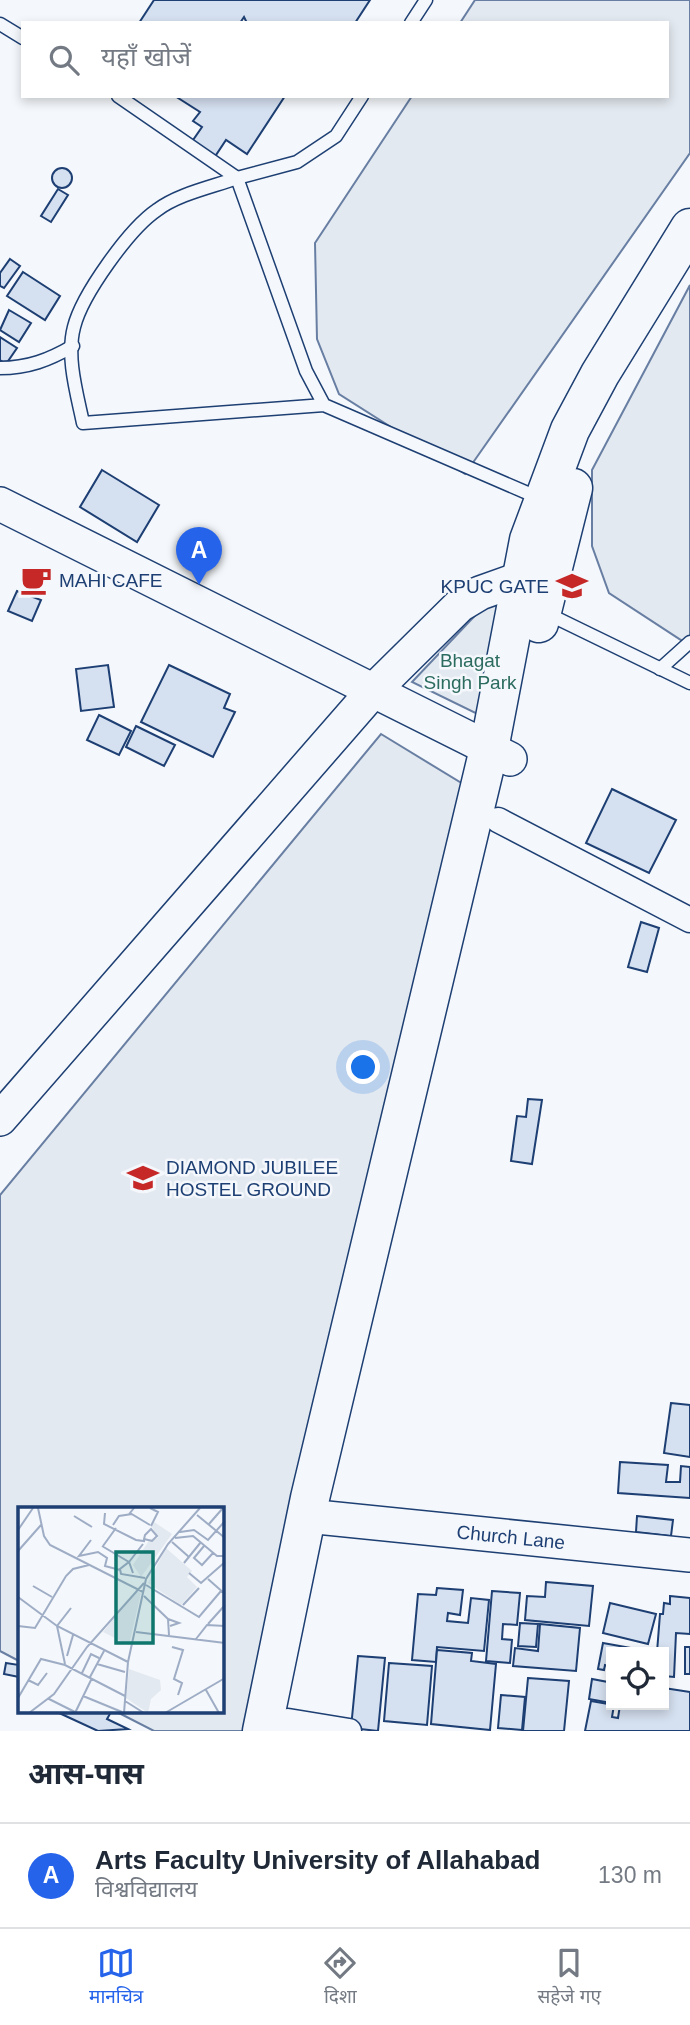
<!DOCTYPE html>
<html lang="hi">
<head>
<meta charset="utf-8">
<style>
	body { margin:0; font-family:Arial,"Noto Sans Devanagari",sans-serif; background:#f2f2f3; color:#1f2937 }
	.controls { position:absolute; right:21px; bottom:21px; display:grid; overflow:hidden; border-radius:0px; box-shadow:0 4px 10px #0003 }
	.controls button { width:63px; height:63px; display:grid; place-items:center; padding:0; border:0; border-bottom:2px solid #e0e1e3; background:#fff; color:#1f2937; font:35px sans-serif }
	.you { position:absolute; left:364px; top:1068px; width:24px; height:24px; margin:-18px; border:5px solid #fff; border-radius:50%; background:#1a73e8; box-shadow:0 0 0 10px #1a73e833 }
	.badge { display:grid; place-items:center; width:46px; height:46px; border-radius:50%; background:#2563eb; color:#fff; font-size:23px; font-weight:700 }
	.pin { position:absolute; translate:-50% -58px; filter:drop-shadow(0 2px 4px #0008) }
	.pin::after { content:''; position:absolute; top:37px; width:24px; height:21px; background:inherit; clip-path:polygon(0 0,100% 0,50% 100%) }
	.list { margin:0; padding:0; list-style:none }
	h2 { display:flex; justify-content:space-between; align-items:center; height:91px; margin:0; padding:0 28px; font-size:30px }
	h2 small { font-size:23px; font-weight:400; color:#747a83 }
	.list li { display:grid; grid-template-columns:46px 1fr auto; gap:21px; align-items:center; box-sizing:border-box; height:105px; padding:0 28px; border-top:2px solid #e0e1e3 }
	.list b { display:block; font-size:26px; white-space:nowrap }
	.list p { margin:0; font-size:23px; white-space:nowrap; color:#747a83 }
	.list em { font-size:23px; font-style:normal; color:#747a83 }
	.icon { flex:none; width:38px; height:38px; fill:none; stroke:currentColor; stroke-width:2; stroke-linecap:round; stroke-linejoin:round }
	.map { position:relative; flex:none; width:690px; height:1731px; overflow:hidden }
	.search { position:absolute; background:#fff; box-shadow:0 4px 10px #0003; left:21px; right:21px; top:21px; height:77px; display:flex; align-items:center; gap:18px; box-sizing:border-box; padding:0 24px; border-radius:0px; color:#747a83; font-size:26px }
	.sheet { height:196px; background:#fff }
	nav { display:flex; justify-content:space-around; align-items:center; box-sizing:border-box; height:98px; border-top:2px solid #e0e1e3; background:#fff; font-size:19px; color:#747a83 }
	nav a { display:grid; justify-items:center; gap:4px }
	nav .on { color:#2563eb }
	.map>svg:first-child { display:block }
	.green { fill:#e3e9f0; stroke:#687fa3; stroke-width:2 }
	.building { fill:#d5e0f0; stroke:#1d3f73; stroke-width:2 }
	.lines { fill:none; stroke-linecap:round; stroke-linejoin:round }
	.lane-casing { stroke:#1d3f73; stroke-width:15 }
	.street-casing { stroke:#1d3f73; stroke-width:27 }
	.secondary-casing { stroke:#1d3f73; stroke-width:36 }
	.highway-casing { stroke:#1d3f73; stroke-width:41 }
	.lane { stroke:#f4f7fb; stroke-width:12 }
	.street { stroke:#f4f7fb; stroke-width:24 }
	.secondary { stroke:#f4f7fb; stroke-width:33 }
	.highway { stroke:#f4f7fb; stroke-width:38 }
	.labels { text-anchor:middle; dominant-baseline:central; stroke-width:5; stroke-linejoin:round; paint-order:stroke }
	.poi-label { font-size:19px; fill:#1d3f73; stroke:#f4f7fb; text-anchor:start }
	.park-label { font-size:19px; fill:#2c6c60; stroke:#f4f7fb }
	.street-label { font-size:19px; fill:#1d3f73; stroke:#f4f7fb }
	.inset-road { fill:none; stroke:#9eadc5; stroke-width:2 }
	.view { fill:#0f766e; fill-opacity:0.15; stroke:#0f766e; stroke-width:3.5 }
	.inset-edge { fill:none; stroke:#1d3f73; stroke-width:3.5 }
</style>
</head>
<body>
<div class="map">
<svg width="690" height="1731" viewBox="0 0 690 1731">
	<rect width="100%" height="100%" fill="#f4f7fb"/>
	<g class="green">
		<polygon points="475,0 690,0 690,153 465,474 339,394 317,339 315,243 412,96 667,96 667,23 460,23"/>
		<polygon points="690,285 690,646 609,593 592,546 592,470"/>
		<polygon points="526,562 496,723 412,682"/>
		<polygon points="381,734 463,784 249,1731 154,1731 117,1712 222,1712 222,1509 19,1509 19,1661 0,1651 0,1195"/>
	</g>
	<g class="building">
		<polygon points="154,0 370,0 355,23 247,23 244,17 240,23 139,23"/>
		<polygon points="175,96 285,96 247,154 226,140 214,158 191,143 202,127 193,121 200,112"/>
		<circle cx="62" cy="178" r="10"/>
		<polygon points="58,189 68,195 51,222 41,216"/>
		<polygon points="10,259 20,266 4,288 0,286 0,273"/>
		<polygon points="23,272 60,296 45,320 7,296"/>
		<polygon points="9,310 31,323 19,342 0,330"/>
		<polygon points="0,337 17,348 6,364 0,360"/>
		<polygon points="102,470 159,505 137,542 80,507"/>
		<polygon points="17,591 41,600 32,621 8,611"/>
		<polygon points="108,665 114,707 81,711 76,669"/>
		<polygon points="169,665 230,694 224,708 235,712 213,757 141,722"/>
		<polygon points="99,715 131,731 119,755 87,740"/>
		<polygon points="136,726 175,745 164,766 126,747"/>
		<polygon points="612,789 676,820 649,873 586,843"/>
		<polygon points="641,922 659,928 647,972 628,967"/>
		<polygon points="528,1099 542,1100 532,1164 511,1161 517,1116 526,1117"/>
		<polygon points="671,1403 690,1405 690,1457 664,1453"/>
		<polygon points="620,1462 668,1465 666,1482 680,1482 681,1466 690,1467 690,1498 618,1493"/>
		<polygon points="637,1516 673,1520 671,1536 636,1532"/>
		<polygon points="546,1582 593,1586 589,1626 525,1620 527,1596 545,1597"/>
		<polygon points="437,1588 463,1590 460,1615 448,1613 447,1621 468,1623 471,1598 489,1600 484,1651 437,1647 436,1662 412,1660 418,1594 436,1595"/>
		<polygon points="492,1591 520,1593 517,1625 503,1624 502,1639 512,1640 510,1663 486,1661"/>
		<polygon points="670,1596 690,1598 690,1634 676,1633 674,1677 664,1676 664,1652 657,1652 660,1614 663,1614 664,1603 670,1604"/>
		<polygon points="610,1603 656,1614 648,1644 603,1633"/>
		<polygon points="520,1623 538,1624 536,1647 518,1646"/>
		<polygon points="540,1624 580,1628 576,1671 513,1666 515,1648 538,1651"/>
		<polygon points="603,1643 653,1652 611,1652 611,1667 605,1665 604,1670 598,1669"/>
		<rect x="685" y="1647" width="5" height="27"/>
		<polygon points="437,1650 472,1653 471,1661 496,1664 490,1730 431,1724"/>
		<polygon points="358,1656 385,1658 378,1731 351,1728"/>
		<polygon points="6,1663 19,1665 19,1677 4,1674"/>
		<polygon points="389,1663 432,1666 427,1725 384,1721"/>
		<polygon points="609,1674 611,1703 589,1699 592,1679 608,1682"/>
		<polygon points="528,1678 569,1681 564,1731 523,1731"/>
		<polygon points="664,1688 690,1692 690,1731 585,1731 591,1701 614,1705 612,1717 618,1718 620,1705 636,1707 636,1705 664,1705"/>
		<polygon points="501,1695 525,1697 522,1730 498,1728"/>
		<polygon points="57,1712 111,1712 107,1719 128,1729 98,1731"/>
	</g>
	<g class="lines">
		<defs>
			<g id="lane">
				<polyline points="411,23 426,0"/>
				<polyline points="0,24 23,38"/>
				<polyline points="118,96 237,178 297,162 336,136 362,96"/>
				<path d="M0,368c28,0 49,-8 73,-22"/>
				<path d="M324,405l-18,-34 -69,-193c-25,9 -59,16 -80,32 -28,19 -75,85 -83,117 -8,30 3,67 9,96l241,-18 215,93"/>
				<polyline points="546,613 690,683"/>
				<polyline points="660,669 690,642"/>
			</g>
			<g id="street">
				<polyline points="498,820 690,920"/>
				<polyline points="288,1721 349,1731"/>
			</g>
			<g id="secondary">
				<polyline points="0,504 510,759"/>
				<polyline points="0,1119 373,691 460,605 480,593 522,578"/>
				<path id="s1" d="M307,1516l383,39"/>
			</g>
			<g id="highway">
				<polyline points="539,623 573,488"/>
				<polyline points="262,1731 310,1498 489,749 529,540 570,430 600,374 690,228"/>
			</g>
		</defs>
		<use href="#lane" class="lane-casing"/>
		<use href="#street" class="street-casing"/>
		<use href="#secondary" class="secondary-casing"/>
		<use href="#highway" class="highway-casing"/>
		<use href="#lane" class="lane"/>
		<use href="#street" class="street"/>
		<use href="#secondary" class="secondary"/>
		<use href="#highway" class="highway"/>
	</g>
	<defs>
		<symbol id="cafe-bare" viewBox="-9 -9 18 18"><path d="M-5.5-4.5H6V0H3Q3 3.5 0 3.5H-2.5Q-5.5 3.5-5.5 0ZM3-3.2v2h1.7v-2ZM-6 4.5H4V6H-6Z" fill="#c62828" stroke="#f4f7fb" stroke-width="2.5" paint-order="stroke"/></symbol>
		<symbol id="university-bare" viewBox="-9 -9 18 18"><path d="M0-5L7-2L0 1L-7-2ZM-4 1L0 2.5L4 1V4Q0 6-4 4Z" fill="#c62828" stroke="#f4f7fb" stroke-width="2.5" paint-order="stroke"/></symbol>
	</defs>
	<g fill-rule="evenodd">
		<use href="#cafe-bare" x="14" y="558" width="44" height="44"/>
		<use href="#university-bare" x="550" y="564" width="44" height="44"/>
		<use href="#university-bare" x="121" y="1156" width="44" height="44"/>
	</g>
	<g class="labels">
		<g class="poi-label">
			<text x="59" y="580">MAHI CAFE</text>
			<text x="549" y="586" text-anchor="end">KPUC GATE</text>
			<text x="166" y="1167">DIAMOND JUBILEE<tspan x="166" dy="22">HOSTEL GROUND</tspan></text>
		</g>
		<g class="park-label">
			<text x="470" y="660">Bhagat<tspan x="470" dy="22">Singh Park</tspan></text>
		</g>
		<g class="street-label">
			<text stroke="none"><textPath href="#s1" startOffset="205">Church Lane</textPath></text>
		</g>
	</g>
	<g transform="translate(18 1507)">
		<rect width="206" height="206" fill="#f4f7fb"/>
		<path d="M136,15l18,12 -31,43 -8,-12 17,-26 8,-1 -7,-13zM148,41l26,23 -5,6 10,10 -16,18 -33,-22zM118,84l5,2 -12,52 -26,-13zM111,162l31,11 1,10 -10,9 -3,14 -22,-15z" fill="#e3e9f0"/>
		<path class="inset-road" d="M20,1l6,28 6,9 93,47M116,1l-4,5 20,12M132,1l8,4 -7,14M87,6l-1,11 32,16 8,1v-2l1,-4 6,-6 6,7 -5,5 -8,-2M179,8l28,23M56,9l18,11M191,17l14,-16M95,18l6,-9 13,-2M0,23l15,-22M162,25l14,-2 14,10 17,-19M157,31l18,-2 24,20h8M73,33l-12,16 19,-4 9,6 -2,8 15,4M154,35l17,15M84,39l27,16 14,-18M85,39l13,-18M186,39l-10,12 8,7 11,-12M0,44l23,-26M166,56l17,-21M115,66l-4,-11 -9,7 1,5 24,4M171,66l12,10 24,-21M190,72l17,15M128,78l53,32 22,-26M15,79l19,11M126,89l24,23 1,16M0,90l39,29 71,36M165,98l16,-17M150,112l11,4 -9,3M190,117l17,-19M0,119l17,2 31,-52 7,-7 16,-4M118,125l89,11M178,132l11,-14 18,1M154,140l11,3 -9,29 8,4 -4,12M49,149l6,-21M47,157l-8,-38 14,-18M79,157l28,8M64,166l9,-19 8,4M72,170l14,-26M10,173l10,5 9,-12M188,183l13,23M65,189l39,16M0,191l23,-39 24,6 60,31M31,192l26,13M107,194l19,12M11,206l25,-19 33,-47 57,-64M57,206l17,-35M106,206l4,-51 18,-83 22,-35 32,-36M147,206l60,-35"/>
		<path class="view" d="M98,45h37v91h-37z"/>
		<rect width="206" height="206" class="inset-edge"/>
	</g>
</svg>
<div class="controls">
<button><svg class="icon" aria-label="locate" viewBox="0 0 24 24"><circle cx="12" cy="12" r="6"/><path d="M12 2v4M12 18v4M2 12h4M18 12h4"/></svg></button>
</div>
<div class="you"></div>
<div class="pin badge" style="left:199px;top:585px">A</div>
<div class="search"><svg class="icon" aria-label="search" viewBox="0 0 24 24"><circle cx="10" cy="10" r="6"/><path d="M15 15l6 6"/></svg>यहाँ खोजें</div>
</div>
<section class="sheet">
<h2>आस-पास<small></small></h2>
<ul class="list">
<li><span class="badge">A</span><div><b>Arts Faculty University of Allahabad</b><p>विश्वविद्यालय</p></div><em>130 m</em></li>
</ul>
</section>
<nav>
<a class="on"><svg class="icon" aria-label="map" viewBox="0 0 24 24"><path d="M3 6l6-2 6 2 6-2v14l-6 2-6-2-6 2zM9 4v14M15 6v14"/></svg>मानचित्र</a>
<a><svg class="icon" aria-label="directions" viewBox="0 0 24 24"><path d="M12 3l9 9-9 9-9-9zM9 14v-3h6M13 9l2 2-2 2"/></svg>दिशा</a>
<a><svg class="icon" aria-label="saved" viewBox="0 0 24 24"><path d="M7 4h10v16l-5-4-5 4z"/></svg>सहेजे गए</a>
</nav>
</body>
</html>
